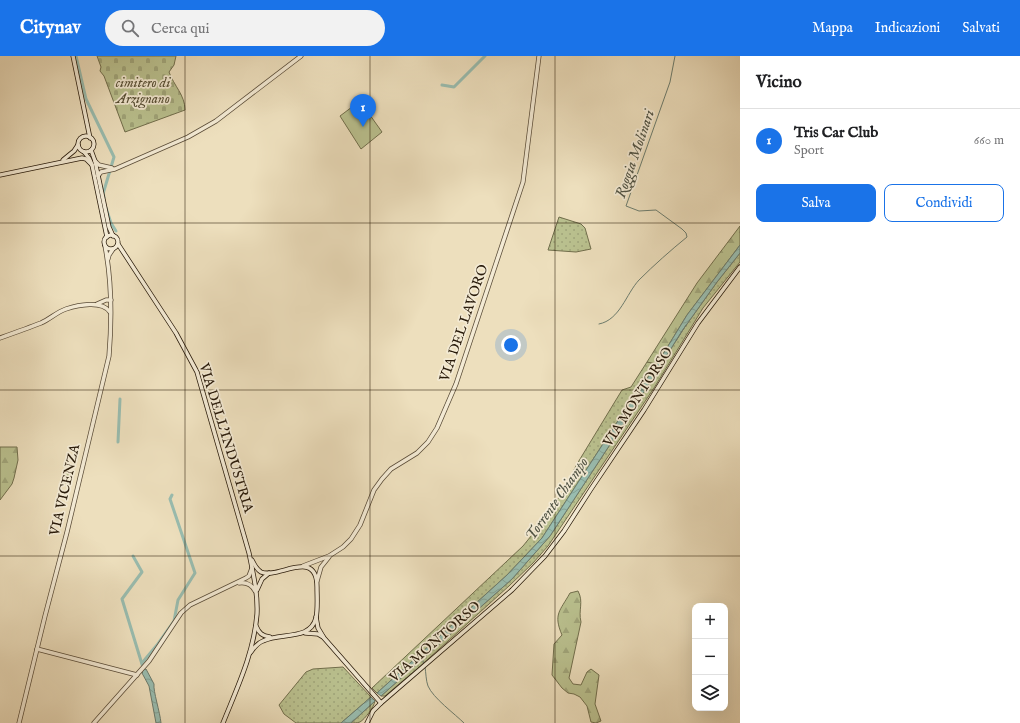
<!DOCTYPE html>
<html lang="it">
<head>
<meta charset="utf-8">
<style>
	body { margin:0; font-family:"IM FELL English",serif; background:#f2f2f2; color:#202124 }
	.controls { position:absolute; right:12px; bottom:12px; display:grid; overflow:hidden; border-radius:8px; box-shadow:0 4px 16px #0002 }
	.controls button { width:36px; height:36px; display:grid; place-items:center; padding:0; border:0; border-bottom:1px solid #e0e0e0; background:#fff; color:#202124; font:20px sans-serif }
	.you { position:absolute; left:511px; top:289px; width:14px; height:14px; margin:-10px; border:3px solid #fff; border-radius:50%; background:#1a73e8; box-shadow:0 0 0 6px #1a73e833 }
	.badge { display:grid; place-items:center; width:26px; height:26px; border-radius:50%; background:#1a73e8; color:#fff; font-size:13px; font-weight:700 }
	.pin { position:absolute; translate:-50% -33px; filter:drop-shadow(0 1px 2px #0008) }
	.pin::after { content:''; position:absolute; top:21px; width:14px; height:12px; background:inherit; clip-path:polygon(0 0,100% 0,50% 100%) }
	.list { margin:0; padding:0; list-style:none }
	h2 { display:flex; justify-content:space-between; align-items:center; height:52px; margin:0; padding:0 16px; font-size:17px }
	h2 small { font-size:13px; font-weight:400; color:#757577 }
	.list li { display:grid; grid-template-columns:26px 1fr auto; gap:12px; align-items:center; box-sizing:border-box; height:64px; padding:0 16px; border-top:1px solid #e0e0e0 }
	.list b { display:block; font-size:15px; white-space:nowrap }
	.list p { margin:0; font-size:13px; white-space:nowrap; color:#757577 }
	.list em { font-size:13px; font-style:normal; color:#757577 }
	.actions { display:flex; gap:8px; padding:12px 16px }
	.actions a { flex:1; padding:9px 0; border:1px solid #1a73e8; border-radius:8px; text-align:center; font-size:14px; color:#1a73e8 }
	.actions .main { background:#1a73e8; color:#fff }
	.icon { flex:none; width:22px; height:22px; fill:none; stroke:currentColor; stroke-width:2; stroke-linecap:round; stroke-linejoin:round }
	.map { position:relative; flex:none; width:740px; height:667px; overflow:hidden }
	header { display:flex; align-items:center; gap:24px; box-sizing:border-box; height:56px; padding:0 20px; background:#1a73e8; color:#fff }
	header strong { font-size:19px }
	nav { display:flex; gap:22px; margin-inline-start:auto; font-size:14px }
	.search { width:280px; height:36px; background:#f2f2f2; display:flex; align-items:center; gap:10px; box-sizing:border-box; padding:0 14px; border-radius:22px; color:#757577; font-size:15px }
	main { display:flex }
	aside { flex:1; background:#fff }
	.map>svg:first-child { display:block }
	.grass { fill:url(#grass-dots); stroke:#716e4c }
	.forest { fill:url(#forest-firs); stroke:#716e4c }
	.cemetery { fill:url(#cemetery-stones); stroke:#716e4c }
	.pitch { fill:#bac18f; stroke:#716e4c }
	.water { fill:url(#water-waves); stroke:#6c7c6e }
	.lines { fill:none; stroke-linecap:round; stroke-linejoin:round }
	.stream { stroke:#6c7c6e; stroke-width:1 }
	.canal { stroke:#99bdb0; stroke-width:3 }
	.tertiary-casing { stroke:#594b37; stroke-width:5 }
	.secondary-casing { stroke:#281a0a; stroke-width:5 }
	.tertiary { stroke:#f3ead4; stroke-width:3.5 }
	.secondary { stroke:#f3ead4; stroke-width:3.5 }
	.grid { fill:none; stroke:#281a0a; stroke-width:1; stroke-opacity:0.55 }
	.labels { text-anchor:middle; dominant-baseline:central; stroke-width:3.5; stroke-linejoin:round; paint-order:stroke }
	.park-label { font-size:14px; font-style:italic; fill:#544c32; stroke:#f3ead4 }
	.street-label { font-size:14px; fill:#281a0a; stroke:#f3ead4 }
	.water-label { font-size:15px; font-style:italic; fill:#505344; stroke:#f3ead4 }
</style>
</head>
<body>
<header>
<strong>Citynav</strong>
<div class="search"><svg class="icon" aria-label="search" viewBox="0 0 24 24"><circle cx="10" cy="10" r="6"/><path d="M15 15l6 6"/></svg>Cerca qui</div>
<nav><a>Mappa</a><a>Indicazioni</a><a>Salvati</a></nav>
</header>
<main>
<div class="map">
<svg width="740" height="667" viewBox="0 0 740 667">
	<defs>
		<pattern id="grass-dots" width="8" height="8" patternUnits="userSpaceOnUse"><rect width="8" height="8" fill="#bac18f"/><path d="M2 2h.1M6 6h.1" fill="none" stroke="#a0a57a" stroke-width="1.8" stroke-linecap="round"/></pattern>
		<pattern id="forest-firs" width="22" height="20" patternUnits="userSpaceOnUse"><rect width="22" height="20" fill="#bac18f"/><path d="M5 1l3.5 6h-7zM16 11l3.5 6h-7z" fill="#a0a57a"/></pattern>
		<pattern id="cemetery-stones" width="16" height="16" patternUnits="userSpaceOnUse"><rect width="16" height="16" fill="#bac18f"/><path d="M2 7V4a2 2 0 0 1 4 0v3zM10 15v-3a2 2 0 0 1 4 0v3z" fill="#a0a57a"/></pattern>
		<pattern id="water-waves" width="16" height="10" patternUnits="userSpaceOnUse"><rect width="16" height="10" fill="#99bdb0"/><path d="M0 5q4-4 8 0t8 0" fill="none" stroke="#84a296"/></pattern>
	</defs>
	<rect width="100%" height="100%" fill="#eddfbd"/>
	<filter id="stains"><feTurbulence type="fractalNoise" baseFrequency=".005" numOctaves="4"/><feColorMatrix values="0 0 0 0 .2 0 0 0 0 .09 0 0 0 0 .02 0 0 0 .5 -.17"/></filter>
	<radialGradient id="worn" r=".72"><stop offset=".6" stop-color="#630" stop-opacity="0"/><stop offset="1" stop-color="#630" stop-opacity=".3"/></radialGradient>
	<g class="grass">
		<polygon points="559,161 581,168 585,172 591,193 576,196 548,194"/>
		<polygon points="740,197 740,206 703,252 654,332 548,490 533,507 509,530 418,612 385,640 381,640 512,523 550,480 632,355 682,275 717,226"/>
		<polygon points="647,306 657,308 625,354 542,482 507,519 377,637 372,632 523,490 540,469 564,434 577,408 622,334 631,331"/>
		<polygon points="343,611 371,641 341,667 296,667 284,658 279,649 306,616 313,613"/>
		<path d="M375,645c-1,6 -10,18 -15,21 -3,1 -6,1 -9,1z"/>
	</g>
	<g class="forest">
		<polygon points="740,170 740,189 687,259 657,308 647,306 697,227"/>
		<polygon points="0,391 17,391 18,404 14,422 12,428 0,444"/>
		<path d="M578,535c6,11 0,19 3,31l-12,56 4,6 8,1 6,-13 4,-3 8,6 -4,29 6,17 -5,2 -5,-1 -4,-16 -7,-9 -6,-3 -6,-1 -6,-5 -10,-13 2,-31 8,-9c-9,-21 -2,-24 8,-42z"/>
	</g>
	<path class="cemetery" d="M97,0h79l-2,9 -5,7c5,14 16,23 16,38l-60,22 -21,-56 -4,-5 1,-4z"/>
	<g class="pitch">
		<polygon points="360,45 382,76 361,93 340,60"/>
		<polygon points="64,415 70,417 67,427 61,426"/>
	</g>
	<g class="water">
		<polygon points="740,189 740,197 717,226 682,275 632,355 550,480 512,523 381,640 377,637 507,519 542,482 625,354 654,313 687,259"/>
		<path d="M146,613l8,15c-1,7 6,28 7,39h-5l-7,-37 -7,-13z"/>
		<polygon points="371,641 375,645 351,667 341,667"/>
	</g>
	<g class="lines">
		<g class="stream">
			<path d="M599,268c21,-4 27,-30 40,-44 15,-15 32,-30 48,-43l-1,-4 -4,-4 -26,-19 -17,1 -13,-5 44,-124 5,-26"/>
			<polyline points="676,285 686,269"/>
			<polyline points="422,602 424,608"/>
			<path d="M425,611c1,6 1,14 3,19 5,12 27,28 36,37"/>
		</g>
		<g class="canal">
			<polyline points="76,0 86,43 114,101 103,138 104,141"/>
			<polyline points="442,29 454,31 485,0"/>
			<polyline points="106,152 111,167 116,175"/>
			<polyline points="118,386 120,343"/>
			<polyline points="133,500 142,516 122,543 145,618"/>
			<polyline points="142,607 157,589 174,565 178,544 195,517 170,443 172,439"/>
		</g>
		<defs>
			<g id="tertiary">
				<polyline points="95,105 99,109 112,112"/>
				<polyline points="98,120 101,116 115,113 188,81 216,65 301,0"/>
				<polyline points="108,203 109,199 113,193"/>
				<polyline points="97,248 106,244 111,244"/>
				<path d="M0,282c14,-5 28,-10 41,-15 9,-4 16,-11 25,-14 12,-4 36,-9 44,3"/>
				<polyline points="303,510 329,500 343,491 351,483 360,469 374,434 382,423 391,413 417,397 428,386 437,372 456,328 523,126 539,0"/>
				<polyline points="317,525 321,511 329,501"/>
				<path d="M239,527c7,-1 13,2 16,8"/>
				<polyline points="37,593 137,619"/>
				<path d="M19,667l26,-107 22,-84 42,-176c3,-37 3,-74 -4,-110"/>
				<polyline points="94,667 149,605 181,557 190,549 246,522 249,520 252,512"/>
			</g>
			<g id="secondary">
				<polyline points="73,0 90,82"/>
				<circle cx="86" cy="88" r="8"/>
				<polyline points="91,94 95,105 109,171 113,180"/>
				<polyline points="84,96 89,102 92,109 107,181"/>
				<polyline points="63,104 74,95 78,89"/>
				<polyline points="0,119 82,102 86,103 92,109"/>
				<circle cx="111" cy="186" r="7"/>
				<path d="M118,188l58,89 21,39 52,181c4,20 9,40 8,61 -3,39 -20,74 -34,109"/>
				<polyline points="257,534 262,523 269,517"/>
				<polyline points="316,561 318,572 324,582 381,647"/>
				<path d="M256,570c3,7 6,10 14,11"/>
				<polyline points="305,577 318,578 323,581"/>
				<path d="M250,597c4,-5 7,-10 13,-12 18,-9 47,0 53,-23 2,-9 1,-21 1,-31 0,-40 -40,-7 -56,-15 -5,-3 -7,-8 -9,-12"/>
				<polyline points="367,667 373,655 381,647 512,534 545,500 564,475 591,433 644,354 698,267 740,211"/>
			</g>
		</defs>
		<use href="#tertiary" class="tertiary-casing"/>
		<use href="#secondary" class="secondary-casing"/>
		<use href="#tertiary" class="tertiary"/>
		<use href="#secondary" class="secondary"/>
	</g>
	<path class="grid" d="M185,0v667M370,0v667M555,0v667M0,167h740M0,334h740M0,500h740"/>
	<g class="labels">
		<g class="park-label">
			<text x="143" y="27">cimitero di<tspan x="143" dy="16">Arzignano</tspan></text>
		</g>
		<g class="street-label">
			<text transform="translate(464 267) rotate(-71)">VIA DEL LAVORO</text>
			<text transform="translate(638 341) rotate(-57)">VIA MONTORSO</text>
			<text transform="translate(226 382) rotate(73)">VIA DELL'INDUSTRIA</text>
			<text transform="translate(65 434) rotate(-77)">VIA VICENZA</text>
			<text transform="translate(435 586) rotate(-41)">VIA MONTORSO</text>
		</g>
		<g class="water-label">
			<text transform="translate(635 98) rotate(-71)">Roggia Molinari</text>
			<text transform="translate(557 443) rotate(-55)">Torrente Chiampo</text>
		</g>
	</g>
	<rect width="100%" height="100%" filter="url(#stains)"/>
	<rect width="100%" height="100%" fill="url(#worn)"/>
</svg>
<div class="controls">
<button>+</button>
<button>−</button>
<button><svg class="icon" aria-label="layers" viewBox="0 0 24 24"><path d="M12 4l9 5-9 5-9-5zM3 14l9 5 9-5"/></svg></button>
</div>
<div class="you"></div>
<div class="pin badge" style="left:363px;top:71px">1</div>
</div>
<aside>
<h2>Vicino<small></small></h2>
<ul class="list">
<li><span class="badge">1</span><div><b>Tris Car Club</b><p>Sport</p></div><em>660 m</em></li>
</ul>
<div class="actions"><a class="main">Salva</a><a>Condividi</a></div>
</aside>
</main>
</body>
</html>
